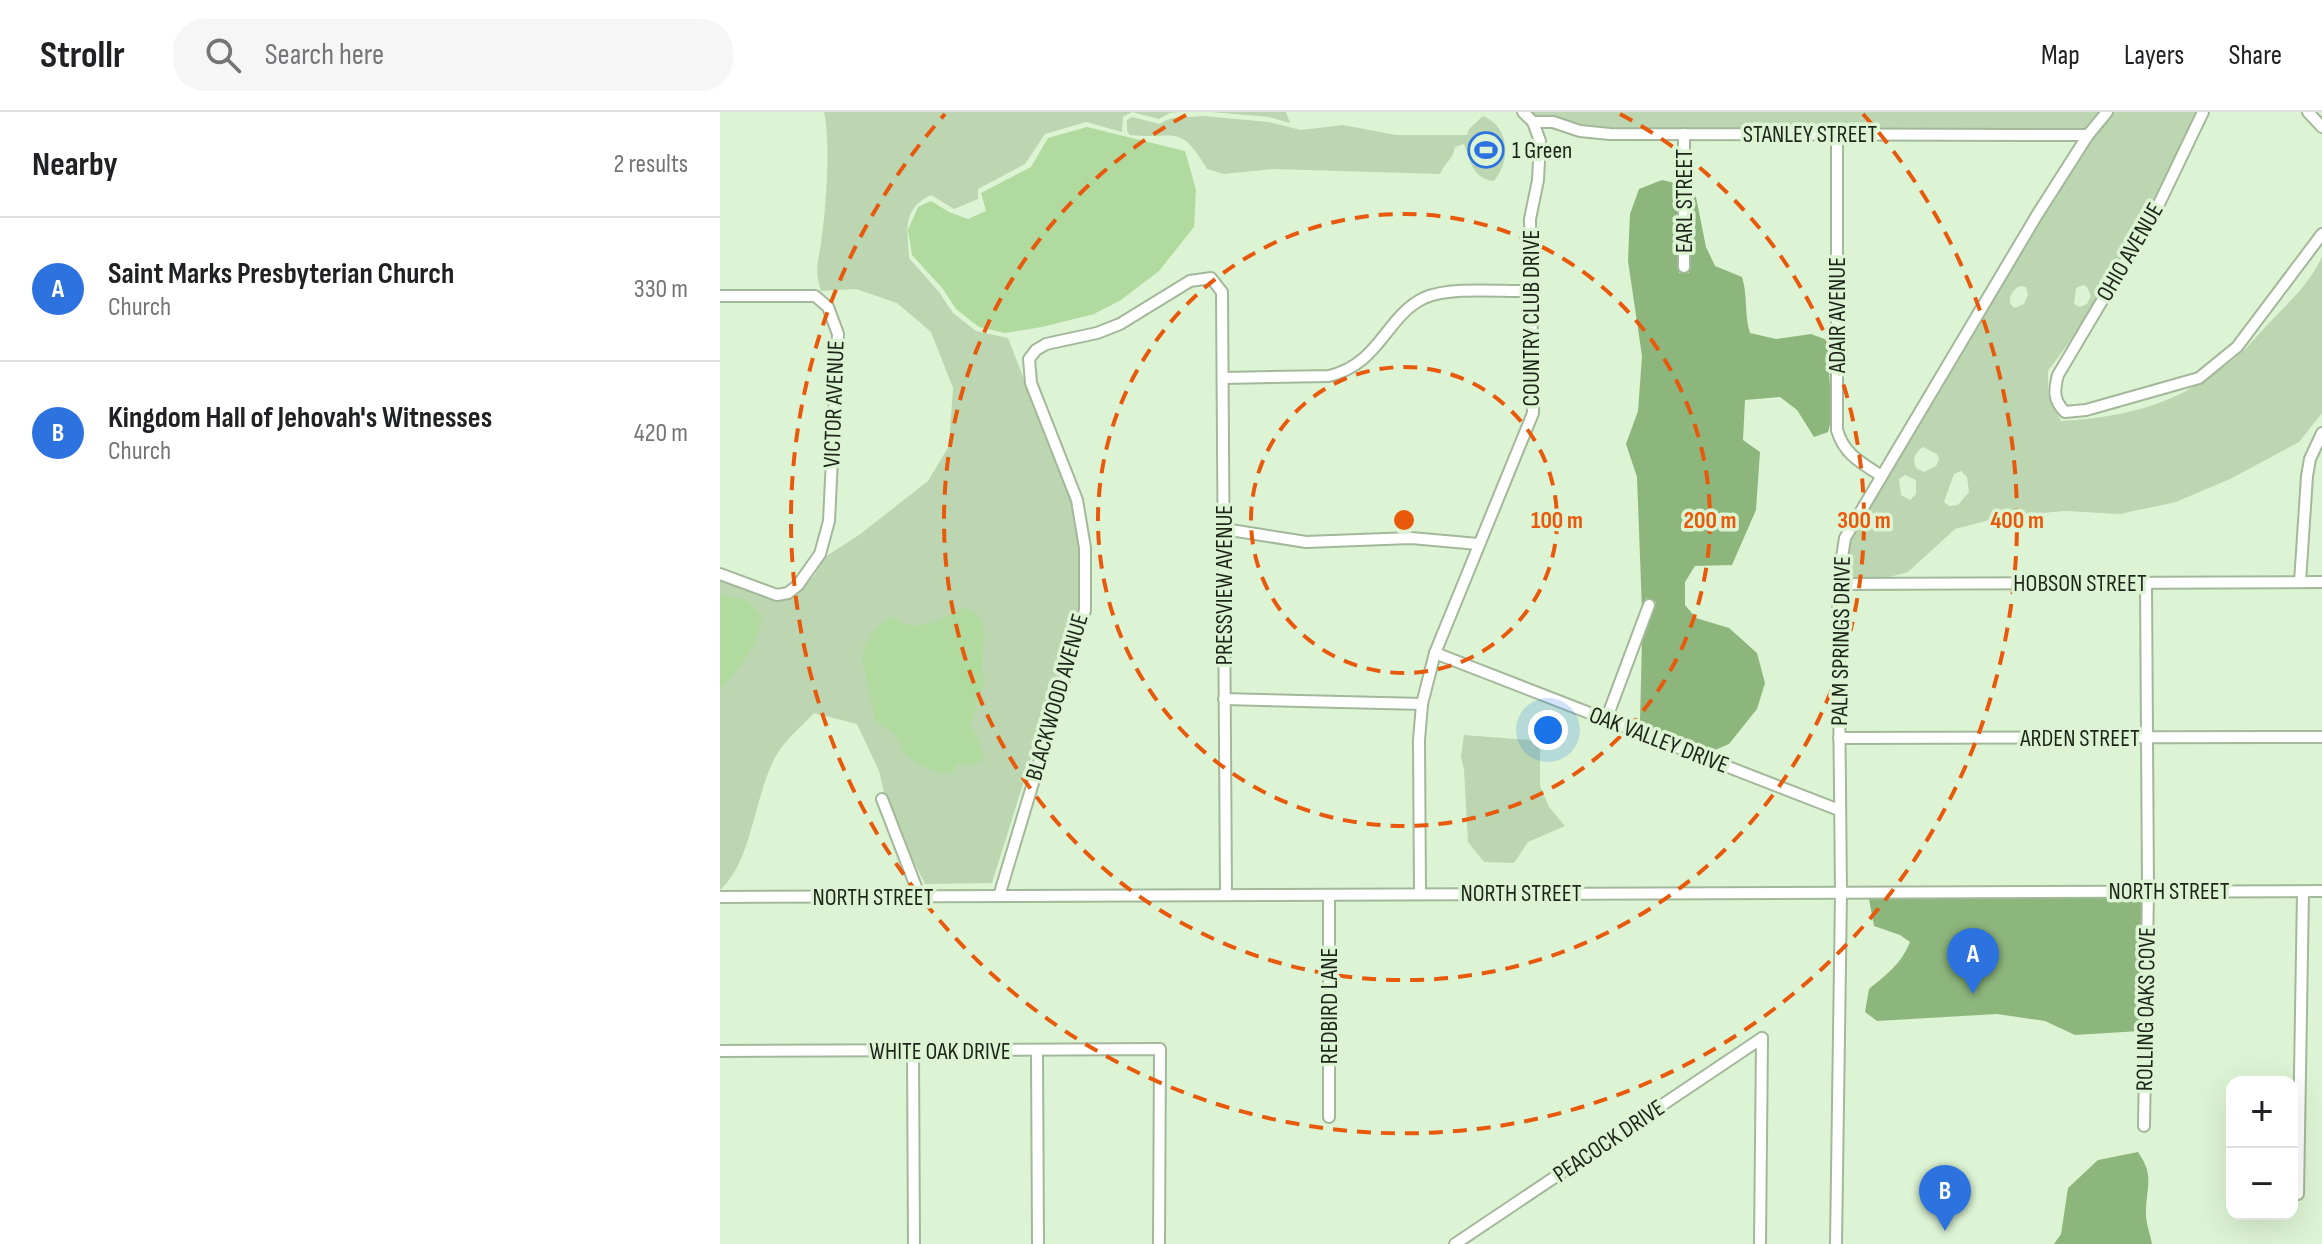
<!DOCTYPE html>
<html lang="en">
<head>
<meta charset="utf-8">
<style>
	body { margin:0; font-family:"Sofia Sans Condensed",sans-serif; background:#f6f6f6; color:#202124 }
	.controls { position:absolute; right:24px; bottom:24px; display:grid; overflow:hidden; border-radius:16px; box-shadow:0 8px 32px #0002 }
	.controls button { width:72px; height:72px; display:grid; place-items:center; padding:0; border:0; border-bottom:2px solid #e0e0e0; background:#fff; color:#202124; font:40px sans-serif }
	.you { position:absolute; left:828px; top:618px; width:28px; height:28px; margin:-20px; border:6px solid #fff; border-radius:50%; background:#1a73e8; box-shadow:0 0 0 12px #1a73e833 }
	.badge { display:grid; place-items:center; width:52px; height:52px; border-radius:50%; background:#2d73df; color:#fff; font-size:26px; font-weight:700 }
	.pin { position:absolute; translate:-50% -66px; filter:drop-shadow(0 2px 4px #0008) }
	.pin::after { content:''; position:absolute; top:42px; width:28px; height:24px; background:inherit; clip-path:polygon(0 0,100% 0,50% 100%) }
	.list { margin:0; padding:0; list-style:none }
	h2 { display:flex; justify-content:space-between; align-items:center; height:104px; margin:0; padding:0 32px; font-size:34px }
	h2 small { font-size:26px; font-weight:400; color:#757577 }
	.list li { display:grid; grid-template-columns:52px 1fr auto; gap:24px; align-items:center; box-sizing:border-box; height:144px; padding:0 32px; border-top:2px solid #e0e0e0 }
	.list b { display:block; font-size:30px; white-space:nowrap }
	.list p { margin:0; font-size:26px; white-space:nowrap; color:#757577 }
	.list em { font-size:26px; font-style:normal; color:#757577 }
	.icon { flex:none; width:44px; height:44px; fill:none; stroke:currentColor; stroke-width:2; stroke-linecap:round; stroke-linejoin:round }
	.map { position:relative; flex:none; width:1602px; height:1132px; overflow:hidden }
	header { display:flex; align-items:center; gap:48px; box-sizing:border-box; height:112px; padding:0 40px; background:#fff; border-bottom:2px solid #e0e0e0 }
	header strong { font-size:38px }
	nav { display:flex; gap:44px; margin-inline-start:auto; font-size:28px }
	.search { width:560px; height:72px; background:#f6f6f6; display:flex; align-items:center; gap:20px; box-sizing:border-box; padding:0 28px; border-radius:32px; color:#757577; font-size:30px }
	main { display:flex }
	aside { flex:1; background:#fff }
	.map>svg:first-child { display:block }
	.green { fill:#bbd6b0; fill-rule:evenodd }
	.forest { fill:#8db67c }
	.water { fill:#b0da9e }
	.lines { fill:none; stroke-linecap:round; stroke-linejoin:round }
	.minor-casing { stroke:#a3b89a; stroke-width:14 }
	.minor { stroke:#fff; stroke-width:10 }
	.ring { fill:none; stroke:#e8590c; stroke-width:4; stroke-dasharray:14 10 }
	.labels { text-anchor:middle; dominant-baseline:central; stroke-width:7; stroke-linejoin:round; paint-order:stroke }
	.street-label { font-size:24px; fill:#1d2519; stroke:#ddf4d4 }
	.poi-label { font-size:24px; fill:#1d2519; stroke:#ddf4d4; text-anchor:start }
	.centre { fill:#e8590c; stroke:#ddf4d4; stroke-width:4 }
	.ring-label { font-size:24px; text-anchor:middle; font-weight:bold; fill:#e8590c; stroke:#ddf4d4; stroke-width:7; stroke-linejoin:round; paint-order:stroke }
</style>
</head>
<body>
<header>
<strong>Strollr</strong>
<div class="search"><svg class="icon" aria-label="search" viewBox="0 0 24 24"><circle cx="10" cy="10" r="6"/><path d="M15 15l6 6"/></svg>Search here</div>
<nav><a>Map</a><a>Layers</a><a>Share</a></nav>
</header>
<main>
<aside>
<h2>Nearby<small>2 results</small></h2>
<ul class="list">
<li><span class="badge">A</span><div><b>Saint Marks Presbyterian Church</b><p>Church</p></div><em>330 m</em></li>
<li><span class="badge">B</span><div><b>Kingdom Hall of Jehovah's Witnesses</b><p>Church</p></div><em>420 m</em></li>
</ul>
</aside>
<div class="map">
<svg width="1602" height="1132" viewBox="0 0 1602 1132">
	<rect width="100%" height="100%" fill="#ddf4d4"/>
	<g class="green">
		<path d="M104,0h355l-9,1 -11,6 -27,-7 -9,5 -1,15 -36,-10 -41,12 -20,30 -47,25v10l-24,10 -23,-14c-30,15 -23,35 -22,63l30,34 14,21 23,18 32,7 64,164 7,45v59l-87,277 -67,1 -19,-38 -22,-54 -5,-21 -22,-47 -43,-11c-12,13 -28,26 -37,41 -23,39 -24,107 -57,136v-309l45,17 13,2 13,-2 11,-9 12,-13 11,-19 34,-22 69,-54 21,-35 4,-58 -22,-56 -34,-29 -41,-14 -35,2c-7,-25 -3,-25 0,-48 5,-35 10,-98 3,-131z"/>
		<polygon points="491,0 566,0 570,11 549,5"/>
		<polygon points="811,0 1380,0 1366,17 891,16 861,13 834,4 815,4"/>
		<path d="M1394,0h83l-44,93 -75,125 -30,41v24l13,26c69,-4 118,-18 172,-61 14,-11 26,-27 39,-40 20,-21 37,-36 50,-63v156l-23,29 -69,37 -54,23 -56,12 -54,-3 -61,5 -50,13 -47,43 -22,6h-31l-10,-10 4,-27 6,-13 186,-310 50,-77zM1363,173l4,2 4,9 -4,8 -7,3 -6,-3 2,-16zM1301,174l5,1 2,8 -4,9 -10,4 -4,-5c-1,-7 4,-16 11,-17zM1203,335l14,7 2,5 -3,7 -12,6 -7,-3c-6,-7 -2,-18 6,-22zM1241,359l6,6 2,15 -11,13 -9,1 -5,-4 10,-28zM1185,363l11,5v14l-6,6 -9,-5 -2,-16z"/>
		<path d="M484,4l65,6 32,8 42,-5 53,10h71l2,-6 14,-13c27,11 28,45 11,65 -21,-2 -24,-20 -30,-37l-9,3c-2,13 -11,16 -15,27l-167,-5 -49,5 -17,-5c-28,-47 -31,-29 -77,-34l-3,-4v-11l5,-3 28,7 11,-6z"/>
		<polygon points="744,623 810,628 820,636 820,674 829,695 845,714 808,730 794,751 764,750 748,730 744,658 741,644"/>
	</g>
	<g class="forest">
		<path d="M942,68l17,4v89h10v-82l7,6 10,50 9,19 27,11c6,19 2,37 8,56l26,6 35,-5 16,6 5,77 -4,15 -14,5 -17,-27 -17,-13 -35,3 -2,40 17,12 -4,58 -24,55 -37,1 -10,16v23l11,13 33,10 28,25 8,30 -8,26 -28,35 -21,9 -63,-24 -5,-8 2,-81 14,-38 -10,-4 -4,12 -5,-133 -11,-33 12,-33 4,-55 -14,-95 2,-47 9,-25z"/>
		<path d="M1423,785l-3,134 -65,4 -30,-14 -48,-7 -120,7 -12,-9 4,-23c17,-14 33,-26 41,-47l-10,-7 -26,-9 -5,-27z"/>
		<path d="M1418,1040c16,23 9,33 8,58 -1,11 4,23 6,34h-98l7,-10 7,-46 30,-28z"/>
	</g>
	<g class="water">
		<polygon points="367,15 465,39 476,78 474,115 439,159 401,188 374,202 322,215 285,221 259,215 236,197 223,177 192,143 188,118 198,95 211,89 229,100 248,107 266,99 261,81 311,55 328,26"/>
		<path d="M0,483l26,5 16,16c-3,10 -5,23 -10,32 -8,14 -21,29 -32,42z"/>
		<path d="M242,496c41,10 10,49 23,73l-15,44 8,15 6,19 -8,5h-19l-5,9c-21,-1 -34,-8 -50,-21 -1,-21 -16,-20 -27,-33l-13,-64c6,-15 16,-35 33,-37 20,17 48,1 67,-10z"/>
	</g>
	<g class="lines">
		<defs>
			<g id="minor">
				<path d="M1483,0l-46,96 -99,167c-4,15 -5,25 7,37l21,-2 113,-32 38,-31 85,-113"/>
				<polyline points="1588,0 1602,15"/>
				<polyline points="813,10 833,10 860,19 890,22 1368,23"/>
				<path d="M1117,22v296c7,24 23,32 43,45"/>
				<polyline points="964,155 964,22"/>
				<polyline points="0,184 95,184 108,195 118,222 109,409 100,442 78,473 68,481 57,483 0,462"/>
				<path d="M503,266l106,-2c51,-12 57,-60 95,-78 28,-12 76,-6 107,-7"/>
				<polyline points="504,417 586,430 691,426 758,432"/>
				<polyline points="1580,470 1587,364 1590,347 1602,321"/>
				<polyline points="1118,472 1602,470"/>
				<polyline points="715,541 1119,698"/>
				<polyline points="504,587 702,592"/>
				<polyline points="886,608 929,493"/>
				<polyline points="1119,626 1602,625"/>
				<polyline points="162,687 200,785"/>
				<polyline points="700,781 699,628 702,592 715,541 813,301 810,107 818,68 820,29 813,10 803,0"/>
				<polyline points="279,784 365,498 365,436 357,388 311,271 309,247 316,238 326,232 377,221 400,212 470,169 491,166 502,180 506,783"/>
				<polyline points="0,785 1602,779"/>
				<polyline points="317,938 318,1132"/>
				<polyline points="0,939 440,937 439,1132"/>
				<polyline points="193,940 194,1132"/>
				<polyline points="609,1005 609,783"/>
				<polyline points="1424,1014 1428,779 1426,470"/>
				<polyline points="1578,1082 1583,780"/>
				<polyline points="735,1132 1042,926"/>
				<polyline points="1040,1132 1042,926"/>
				<polyline points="1116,1132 1121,781 1118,472 1125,426 1317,103 1368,23 1387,0"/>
			</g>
		</defs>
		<use href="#minor" class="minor-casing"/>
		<use href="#minor" class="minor"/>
	</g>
	<g class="ring">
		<circle cx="684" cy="408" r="153"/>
		<circle cx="684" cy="408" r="306"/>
		<path d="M900 2A460 460 0 1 1 468 2"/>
		<path d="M1143 2A613 613 0 1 1 225 2"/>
	</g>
	<defs>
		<symbol id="stadium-ring" viewBox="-11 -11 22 22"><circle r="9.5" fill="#ddf4d4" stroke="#2d73df" stroke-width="1.5"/><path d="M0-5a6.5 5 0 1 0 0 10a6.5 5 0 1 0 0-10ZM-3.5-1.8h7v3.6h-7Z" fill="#2d73df"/></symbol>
	</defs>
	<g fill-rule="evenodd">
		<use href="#stadium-ring" x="746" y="18" width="40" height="40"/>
	</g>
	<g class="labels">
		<g class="street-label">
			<text x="1090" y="22">STANLEY STREET</text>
			<text transform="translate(964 89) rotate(-90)">EARL STREET</text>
			<text transform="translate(1410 140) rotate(-60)">OHIO AVENUE</text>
			<text transform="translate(1117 203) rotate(-90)">ADAIR AVENUE</text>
			<text transform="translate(811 206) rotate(-90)">COUNTRY CLUB DRIVE</text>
			<text transform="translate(114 292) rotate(-88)">VICTOR AVENUE</text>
			<text x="1360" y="471">HOBSON STREET</text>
			<text transform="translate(504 473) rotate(-90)">PRESSVIEW AVENUE</text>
			<text transform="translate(1121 529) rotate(-89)">PALM SPRINGS DRIVE</text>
			<text transform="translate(337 585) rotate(-74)">BLACKWOOD AVENUE</text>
			<text x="1360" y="626">ARDEN STREET</text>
			<text transform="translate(939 628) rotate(21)">OAK VALLEY DRIVE</text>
			<text x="1449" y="779">NORTH STREET</text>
			<text x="801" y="781">NORTH STREET</text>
			<text x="153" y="785">NORTH STREET</text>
			<text transform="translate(609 894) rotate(-90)">REDBIRD LANE</text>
			<text transform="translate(1426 897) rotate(-89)">ROLLING OAKS COVE</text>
			<text x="220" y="939">WHITE OAK DRIVE</text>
			<text transform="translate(889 1029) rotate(-34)">PEACOCK DRIVE</text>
		</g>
		<g class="poi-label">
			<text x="792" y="38">1 Green</text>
		</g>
	</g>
	<circle cx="684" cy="408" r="12" class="centre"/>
	<g class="ring-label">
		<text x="837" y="416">100 m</text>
		<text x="990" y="416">200 m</text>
		<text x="1144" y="416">300 m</text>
		<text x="1297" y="416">400 m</text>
	</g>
</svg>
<div class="controls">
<button>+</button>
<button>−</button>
</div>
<div class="you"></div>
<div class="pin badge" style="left:1253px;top:882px">A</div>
<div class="pin badge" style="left:1225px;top:1119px">B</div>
</div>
</main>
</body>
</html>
